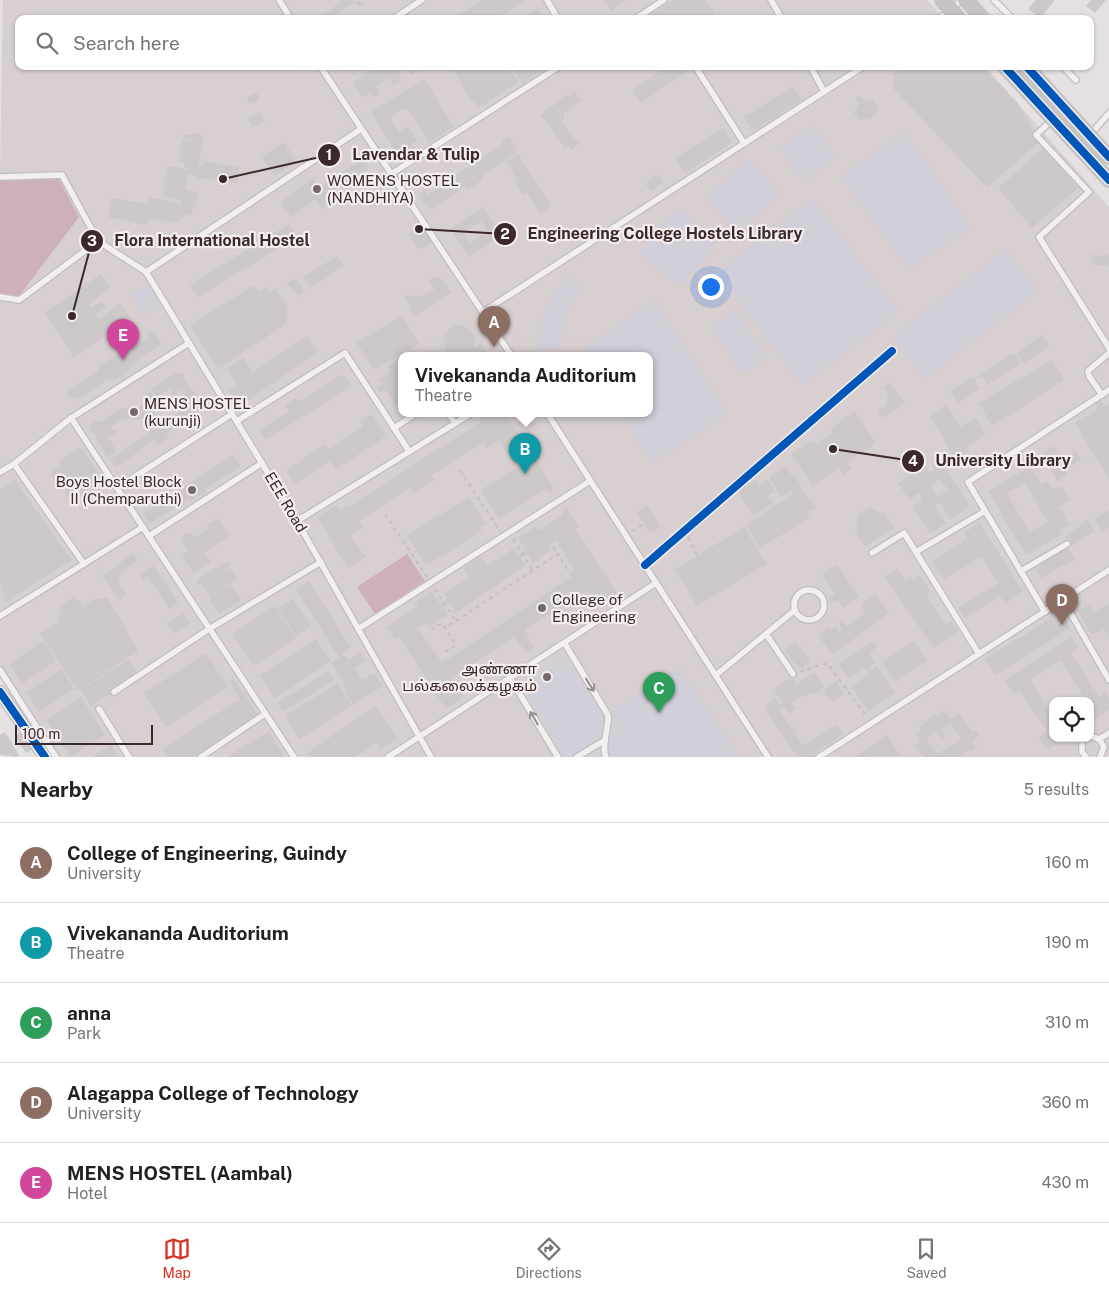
<!DOCTYPE html>
<html lang="en">
<head>
<meta charset="utf-8">
<style>
	body { margin:0; font-family:"Public Sans","Noto Sans Tamil",sans-serif; background:#f2f2f2; color:#202124 }
	.controls { position:absolute; right:15px; bottom:15px; display:grid; overflow:hidden; border-radius:10px; box-shadow:0 1px 4px #0004 }
	.controls button { width:45px; height:45px; display:grid; place-items:center; padding:0; border:0; border-bottom:1px solid #e0e0e0; background:#fff; color:#202124; font:25px sans-serif }
	.scale { position:absolute; left:15px; bottom:12px; width:138px; box-sizing:border-box; padding-left:5px; border:2px solid #3c292c; border-top:0; font-size:14px; line-height:18px; white-space:nowrap; color:#3c292c; -webkit-text-stroke:4px #f5eeef; paint-order:stroke }
	.you { position:absolute; left:710px; top:286px; width:18px; height:18px; margin:-12px; border:4px solid #fff; border-radius:50%; background:#1a73e8; box-shadow:0 0 0 8px #1a73e833 }
	.badge { display:grid; place-items:center; width:32px; height:32px; border-radius:50%; background:#d93025; color:#fff; font-size:16px; font-weight:700 }
	.pin { position:absolute; translate:-50% -41px; filter:drop-shadow(0 1px 2px #0008) }
	.pin::after { content:''; position:absolute; top:26px; width:18px; height:15px; background:inherit; clip-path:polygon(0 0,100% 0,50% 100%) }
	.popup { position:absolute; left:398px; top:352px; width:255px; height:65px; box-sizing:border-box; display:grid; place-content:center; border-radius:10px; background:#fff; filter:drop-shadow(0 1px 4px #0005); font-size:16px; white-space:nowrap; color:#757577 }
	.popup b { font-size:19px; color:#202124 }
	.popup::after { content:''; position:absolute; left:50%; top:100%; margin-left:-10px; border:10px solid transparent; border-top-color:#fff }
	.list { margin:0; padding:0; list-style:none }
	h2 { display:flex; justify-content:space-between; align-items:center; height:65px; margin:0; padding:0 20px; font-size:21px }
	h2 small { font-size:16px; font-weight:400; color:#757577 }
	.list li { display:grid; grid-template-columns:32px 1fr auto; gap:15px; align-items:center; box-sizing:border-box; height:80px; padding:0 20px; border-top:1px solid #e0e0e0 }
	.list b { display:block; font-size:19px; white-space:nowrap }
	.list p { margin:0; font-size:16px; white-space:nowrap; color:#757577 }
	.list em { font-size:16px; font-style:normal; color:#757577 }
	.icon { flex:none; width:28px; height:28px; fill:none; stroke:currentColor; stroke-width:2; stroke-linecap:round; stroke-linejoin:round }
	.map { position:relative; flex:none; width:1109px; height:757px; overflow:hidden }
	.search { position:absolute; background:#fff; box-shadow:0 1px 4px #0004; left:15px; right:15px; top:15px; height:55px; display:flex; align-items:center; gap:12px; box-sizing:border-box; padding:0 18px; border-radius:10px; color:#757577; font-size:19px }
	.sheet { height:465px; background:#fff }
	nav { display:flex; justify-content:space-around; align-items:center; box-sizing:border-box; height:70px; border-top:1px solid #e0e0e0; background:#fff; font-size:14px; color:#757577 }
	nav a { display:grid; justify-items:center; gap:2px }
	nav .on { color:#d93025 }
	.map>svg:first-child { display:block }
	.built { fill:#d8cfd0; fill-rule:evenodd }
	.green { fill:#d1cfd8 }
	.water { fill:#ceb1b8 }
	.building { fill:#cdc9c9; fill-rule:evenodd }
	.lines { fill:none; stroke-linecap:round; stroke-linejoin:round }
	.service-casing { stroke:#c2bebe; stroke-width:8 }
	.minor-casing { stroke:#c2bebe; stroke-width:14 }
	.path { stroke:#c4c0c0; stroke-width:2; stroke-dasharray:4 4; stroke-linecap:butt }
	.service { stroke:#f2eff0; stroke-width:5.5 }
	.minor { stroke:#f2eff0; stroke-width:11 }
	.secondary { stroke:#c7c2c3; stroke-width:16 }
	.cycleway-casing { stroke:#f5eeef; stroke-width:11 }
	.cycleway { stroke:#0057b8; stroke-width:8 }
	.oneway { stroke:#978c8e }
	.poi-dot { fill:#77696b; stroke:#f5eeef; stroke-width:2 }
	.labels { text-anchor:middle; dominant-baseline:central; stroke-width:4.5; stroke-linejoin:round; paint-order:stroke }
	.poi-label { font-size:15px; fill:#3c292c; stroke:#f5eeef; text-anchor:start }
	.street-label { font-size:15px; fill:#3c292c; stroke:#f5eeef }
	.leader { fill:none; stroke:#3c292c; stroke-width:2 }
	.callout-dot { fill:#3c292c; stroke:#f5eeef; stroke-width:2 }
	.mark-label { font-size:15px; text-anchor:middle; font-weight:bold; fill:#fff }
	.callout-label { font-size:16px; text-anchor:middle; font-weight:bold; fill:#3c292c; stroke:#f5eeef; stroke-width:4.5; stroke-linejoin:round; paint-order:stroke }
</style>
</head>
<body>
<div class="map">
<svg width="1109" height="757" viewBox="0 0 1109 757">
	<rect width="100%" height="100%" fill="#e5e1e1"/>
	<path class="built" d="M3,0h924l17,19h-925v47h966l124,141v550h-1053l-56,-87v-498zM401,355h248v58h-248zM1053,701h37v37h-37z"/>
	<g class="green">
		<polygon points="813,125 836,158 803,181 780,148"/>
		<polygon points="905,132 971,227 908,270 842,176"/>
		<polygon points="749,159 780,194 737,232 706,197"/>
		<polygon points="812,199 899,311 803,385 717,272"/>
		<polygon points="679,208 718,244 678,287 639,251"/>
		<polygon points="1006,249 1038,291 925,379 893,337"/>
		<polygon points="569,273 583,288 567,310 559,349 539,351 543,315 547,305"/>
		<polygon points="149,285 163,305 144,315 129,294"/>
		<polygon points="655,300 728,415 651,463 621,413 649,413 649,355 586,355 582,350"/>
		<polygon points="736,310 767,358 743,374 712,326"/>
		<polygon points="564,658 568,660 604,716 679,668 739,757 537,757 558,744 525,690 526,680 558,659"/>
	</g>
	<g class="water">
		<polygon points="59,179 79,217 19,296 0,293 0,181"/>
		<polygon points="407,554 425,581 375,614 357,587"/>
	</g>
	<g class="building">
		<polygon points="344,0 366,2 359,7 355,2 330,19 320,19 319,17"/>
		<polygon points="483,0 526,0 496,19 453,19"/>
		<polygon points="603,0 625,0 611,11"/>
		<polygon points="673,0 705,0 715,14 708,19 645,19"/>
		<polygon points="1036,0 1055,0 1040,18 1028,9"/>
		<polygon points="1091,0 1106,0 1095,13 1086,6"/>
		<polygon points="537,8 544,19 520,19"/>
		<polygon points="378,66 417,66 419,70 412,75 407,67 398,73 402,80 394,85 389,78 376,87 380,94 373,98 370,93 363,98 353,82"/>
		<polygon points="451,66 508,66 518,82 480,107 470,99"/>
		<polygon points="512,66 549,66 523,83"/>
		<polygon points="668,66 682,66 686,72 641,103 632,90"/>
		<polygon points="904,66 981,66 1017,102 1039,142 987,188 893,88 893,74"/>
		<polygon points="424,79 454,127 429,143 408,109 405,108 390,117 399,132 408,126 417,141 411,144 414,148 399,158 371,112"/>
		<polygon points="793,86 802,100 752,131 744,117"/>
		<polygon points="575,91 581,100 564,113 564,120 561,121 579,144 571,150 568,145 565,148 559,140 558,141 550,125 540,116 550,105 552,107 566,94 568,97"/>
		<polygon points="257,93 260,101 249,104 247,97"/>
		<polygon points="860,96 864,101 873,99 878,107 877,114 869,119 859,120 854,113 859,103 856,98"/>
		<polygon points="261,112 265,122 252,127 248,117"/>
		<polygon points="723,128 732,143 685,173 675,158"/>
		<polygon points="193,133 202,134 201,138 204,139 198,164 203,165 204,161 240,167 237,183 200,178 199,180 195,179 196,175 188,174 186,190 199,192 195,208 193,208 192,215 187,214 177,223 148,218 147,225 108,217 111,198 147,204 148,197 182,204 182,200 163,196 165,186 163,186 168,166 185,169 186,172 186,168 184,167 185,162 179,161 181,152 179,151 182,141 191,142 191,139 183,138 184,134 193,135"/>
		<polygon points="509,136 517,148 514,150 516,153 482,176 483,179 468,190 466,186 431,210 428,205 426,206 418,195 424,190 427,195 503,143 502,141"/>
		<polygon points="284,142 297,162 274,176 262,157"/>
		<polygon points="1044,148 1078,188 1032,228 998,188"/>
		<polygon points="518,154 551,206 540,214 527,193 524,196 516,183 518,181 506,162"/>
		<polygon points="363,159 369,168 335,191 339,197 323,209 315,199 292,217 281,207 283,205 281,201 313,178 319,187 327,183 329,186 328,181"/>
		<polygon points="657,174 664,182 652,191 645,184"/>
		<path d="M483,207l19,28 -33,22 -19,-28zM481,221l7,10 -18,12 -7,-10z"/>
		<polygon points="289,224 297,237 198,297 190,285"/>
		<polygon points="421,226 432,242 419,250 408,234"/>
		<polygon points="1091,254 1105,258 1106,254 1109,255 1109,266 1092,264"/>
		<polygon points="337,256 344,266 310,288 303,277"/>
		<polygon points="101,274 110,288 89,304 92,308 101,301 106,307 96,314 99,319 120,304 130,317 74,358 45,312"/>
		<polygon points="438,276 452,292 417,315 414,315 409,308 411,307 404,298 410,294 414,298 419,294 422,297 435,289 429,281"/>
		<polygon points="295,278 305,292 298,297 287,283"/>
		<polygon points="254,285 259,292 267,287 270,292 276,289 288,308 286,324 218,369 190,325"/>
		<polygon points="402,315 419,343 374,370 357,343"/>
		<polygon points="458,324 470,329 475,336 474,348 481,343 489,355 445,353 444,333"/>
		<polygon points="153,330 162,344 129,366 131,369 112,381 110,378 76,400 74,396 71,399 66,392 99,370 98,367 122,351 124,354 148,338 146,335"/>
		<polygon points="1042,335 1050,346 1024,363 1017,352"/>
		<polygon points="307,336 318,353 239,406 229,390 237,385 227,368 244,358 252,372"/>
		<polygon points="1014,353 1021,364 987,385 983,377 979,379 977,376"/>
		<polygon points="401,358 401,412 385,390 380,393 377,388 382,384 379,380 390,371 387,366"/>
		<polygon points="1052,360 1064,380 992,426 979,403"/>
		<polygon points="172,371 184,374 184,379 196,395 188,400 178,388 176,395 171,394 172,387 157,398 153,410 161,421 150,429 143,419 123,419 110,428 117,430 115,436 107,435 116,451 108,458 96,439 97,436 90,432 92,420 100,422 121,408 138,409 144,403 148,392 155,395 151,388 172,376"/>
		<polygon points="343,374 351,386 266,440 259,430 289,411 285,405 295,398 298,402"/>
		<polygon points="972,377 973,379 976,377 977,380 975,381 980,389 958,403 950,391"/>
		<polygon points="889,382 905,403 882,419 878,411 886,406 888,393 883,387"/>
		<polygon points="200,397 206,407 167,433 170,436 157,445 154,440 116,468 110,460 161,424 163,427 171,422 169,419"/>
		<polygon points="1100,399 1104,406 1109,403 1109,479 1075,423 1098,410 1094,403"/>
		<polygon points="947,405 960,427 976,418 985,435 967,446 970,451 962,455 960,451 953,456 930,415"/>
		<polygon points="855,411 876,443 847,462 852,468 843,475 839,468 813,486 791,454 811,441 817,444 833,432 831,428"/>
		<polygon points="481,413 505,413 529,450 512,461 499,440 487,448 483,443 432,475 435,480 414,493 411,488 359,521 363,528 350,535 366,557 348,568 317,517 337,505 340,510 348,504 350,506 482,421 478,414"/>
		<polygon points="372,414 386,436 335,470 330,461 295,484 286,471 325,444 329,449 363,426 360,422"/>
		<polygon points="1054,446 1062,459 1076,451 1081,460 1064,469 1068,475 1057,481 1041,453"/>
		<polygon points="81,447 103,480 80,495 77,490 68,497 64,491 68,488 60,476 54,480 50,473 61,465 58,461"/>
		<polygon points="531,451 554,489 549,493 546,489 499,519 481,490 528,460 525,454"/>
		<polygon points="233,455 241,466 205,489 206,492 191,501 189,499 149,524 143,513"/>
		<path d="M939,460l31,46 -20,13 -10,-17 -6,4 12,17 -16,11 -18,-28 11,-6 -4,-7 -10,6 -11,-16 26,-17 6,8 5,-4 -3,-5zM940,478l8,12 -10,7 -8,-12z"/>
		<polygon points="786,466 792,476 794,474 809,500 811,499 816,507 807,513 810,518 760,548 746,525 793,494 791,491 781,497 770,479 771,475"/>
		<path d="M1031,466l10,18 6,-3 4,7 11,-1 8,13 -11,7 10,17 -10,8 2,3 -35,20 -38,-64zM1025,483l23,39 -19,10 -22,-39z"/>
		<polygon points="15,480 72,560 5,602 0,581 0,490"/>
		<polygon points="756,480 759,485 767,480 775,491 768,496 773,503 753,515 738,491"/>
		<polygon points="469,497 486,524 480,528 482,531 426,566 407,535"/>
		<polygon points="647,505 661,527 650,533 637,512"/>
		<path d="M567,507l12,20 -4,2 43,66 -19,13 -12,-18 -62,40 9,19 -7,4 -13,-16 -62,41 13,18 -19,13 -47,-72 -4,2 -8,-12 31,-21 -3,-4 17,-11 8,13 7,-5 -3,-5 25,-17 -6,-9 18,-12 6,10 27,-18 4,7 8,-5 -8,-12 17,-11 3,4 25,-17 -2,-3zM556,541l18,28 -5,4 2,4 -129,86 -24,-35 9,-5 2,4 16,-10 3,-4 -5,-5 7,-5 4,11 73,-49 -7,-6 8,-5 5,11 17,-15 -2,-4z"/>
		<polygon points="869,508 878,510 880,514 884,512 894,528 865,546 855,531 858,528 856,522 859,514"/>
		<polygon points="1109,510 1109,527 1102,532 1094,519"/>
		<polygon points="218,518 230,537 218,544 211,532 217,544 204,552 211,562 193,573 182,555 189,551 180,538 190,532 194,538 209,528 206,525"/>
		<polygon points="1088,520 1095,531 1072,546 1065,536"/>
		<polygon points="980,523 1023,592 1005,603 1000,596 964,618 958,608 998,583 982,556 944,580 932,561 967,539 964,533"/>
		<polygon points="744,527 767,564 697,606 675,569"/>
		<polygon points="1067,547 1075,560 1053,570 1042,579 1035,567"/>
		<polygon points="133,553 138,560 121,573 118,582 127,595 120,600 103,576"/>
		<polygon points="228,561 232,565 227,568 228,570 231,569 237,579 210,596 202,584 199,585 196,580"/>
		<polygon points="837,564 859,597 843,608 838,600 832,604 829,598 835,594 822,574"/>
		<polygon points="153,565 178,603 169,609 148,576 143,580 140,574"/>
		<polygon points="897,568 905,581 911,577 913,581 920,576 931,592 926,595 946,625 951,621 958,632 934,648 885,577"/>
		<polygon points="309,581 351,648 342,654 349,660 361,652 366,660 355,668 362,680 374,673 383,686 353,705 345,692 347,689 331,663 339,657 296,590"/>
		<polygon points="231,584 242,600 219,614 209,598"/>
		<polygon points="875,594 889,613 832,655 818,635 829,627 831,630 836,627 839,632 842,629 839,624 843,621 847,626 866,612 861,605"/>
		<polygon points="75,596 83,608 93,599 108,598 138,651 78,691 40,633 59,622 60,606"/>
		<polygon points="293,599 311,626 296,636 278,608"/>
		<polygon points="1109,603 1109,638 1104,629 1092,635 1078,611 1089,604 1094,612"/>
		<polygon points="275,606 296,638 253,666 232,634"/>
		<polygon points="183,612 190,623 174,633 167,623"/>
		<polygon points="1051,618 1056,626 1066,621 1070,628 995,676 985,659"/>
		<polygon points="1071,637 1078,647 1070,652 1099,697 1105,692 1109,699 1109,709 1090,722 1090,701 1086,701 1060,660 1030,680 1053,716 1053,738 1065,738 1047,750 1039,737 1047,731 1020,691 1015,695 1005,680"/>
		<polygon points="316,639 331,661 274,699 260,675"/>
		<polygon points="43,641 56,661 22,684 9,664"/>
		<polygon points="873,641 877,647 869,653 875,663 869,667 870,670 877,666 895,693 868,711 851,686 870,674 865,667 848,678 838,664"/>
		<polygon points="914,641 927,661 895,682 882,662"/>
		<polygon points="792,642 793,644 796,642 810,660 803,669 801,667 799,669 785,651"/>
		<polygon points="206,653 228,687 166,727 144,693"/>
		<polygon points="129,659 139,676 91,706 81,690"/>
		<polygon points="62,669 74,689 39,712 26,692"/>
		<polygon points="328,671 334,680 284,711 277,703"/>
		<polygon points="814,672 825,687 814,694 812,692 791,702 796,709 789,714 784,707 780,711 792,729 795,726 797,730 794,732 803,746 836,724 843,734 814,754 816,757 797,757 764,707 776,698 780,705 783,703 774,689 792,677 796,684"/>
		<polygon points="234,679 258,715 194,757 168,757 163,749 240,699 229,682"/>
		<polygon points="836,681 844,694 831,702 823,690"/>
		<polygon points="338,683 352,706 299,739 285,716"/>
		<polygon points="81,697 105,735 70,757 46,720"/>
		<polygon points="376,706 398,738 381,749 377,743 355,757 310,757 307,753"/>
		<path d="M944,711l7,8 8,-6 13,19 3,-2 4,6 -7,6 5,6 -6,4 -3,-3 -7,8h-38l-8,-11 5,-4 -4,-7 5,-4 -2,-3 15,-14 2,2zM951,723l10,16 -24,15 -11,-16 10,-6 5,7 5,-3 -5,-7z"/>
		<polygon points="25,730 36,747 26,753 15,736"/>
		<polygon points="269,731 285,757 227,757"/>
		<polygon points="5,732 19,755 17,757 0,755 0,735"/>
		<polygon points="1090,732 1094,738 1082,745 1078,739 1074,742 1072,738 1090,738"/>
		<polygon points="887,735 901,756 854,757"/>
		<polygon points="111,745 118,757 92,757"/>
	</g>
	<g class="lines">
		<defs>
			<g id="service">
				<polyline points="279,0 291,19"/>
				<polyline points="547,0 558,19"/>
				<polyline points="771,0 782,19"/>
				<polyline points="994,0 1013,19"/>
				<polyline points="393,19 422,0"/>
				<polyline points="635,19 664,0"/>
				<polyline points="939,19 962,0"/>
				<polyline points="320,66 511,355"/>
				<polyline points="695,66 744,143"/>
				<polyline points="810,66 824,91"/>
				<polyline points="1062,66 1076,80"/>
				<polyline points="1052,120 1036,135 1089,192 1039,237 1109,348"/>
				<polyline points="1091,134 1109,113"/>
				<polyline points="391,174 560,66"/>
				<polyline points="0,177 62,175 98,241 146,272 297,521 431,757"/>
				<polyline points="146,272 361,129"/>
				<polyline points="0,297 19,300 98,241"/>
				<polyline points="483,312 864,66"/>
				<polyline points="1102,395 1089,376 1088,371 1109,353"/>
				<polyline points="448,413 455,423"/>
				<polyline points="547,413 768,757"/>
				<polyline points="71,418 294,757"/>
				<polyline points="237,421 345,353 409,451"/>
				<polyline points="394,428 417,413"/>
				<polyline points="14,464 84,564"/>
				<polyline points="0,472 14,464 71,418 189,343"/>
				<polyline points="117,488 232,414"/>
				<polyline points="297,521 472,413"/>
				<polyline points="149,536 262,463"/>
				<polyline points="916,552 985,511"/>
				<polyline points="872,553 904,533 979,654"/>
				<polyline points="645,565 892,351"/>
				<polyline points="1021,571 1067,544"/>
				<circle cx="809" cy="605" r="15"/>
				<polyline points="1063,600 1109,680"/>
				<polyline points="1045,612 968,482 1109,390"/>
				<polyline points="0,616 143,527"/>
				<polyline points="358,629 590,481"/>
				<polyline points="766,634 793,674"/>
				<path d="M565,644l43,71c1,13 -7,31 -2,42"/>
				<polyline points="0,670 56,757"/>
				<polyline points="716,675 795,610"/>
				<polyline points="510,678 558,757"/>
				<polyline points="114,692 209,629 321,562"/>
				<polyline points="99,709 129,757"/>
				<polyline points="1094,737 1100,740 1104,747 1100,757"/>
				<polyline points="1099,739 1109,733"/>
				<polyline points="1082,745 1082,752 1086,757"/>
				<polyline points="201,757 265,714"/>
				<polyline points="388,757 656,583"/>
				<polyline points="577,757 605,740"/>
				<polyline points="819,757 1109,570"/>
			</g>
			<polyline id="minor" points="0,692 45,757"/>
		</defs>
		<use href="#service" class="service-casing"/>
		<use href="#minor" class="minor-casing"/>
		<g class="path">
			<polyline points="460,470 500,531"/>
			<polyline points="385,514 427,577"/>
			<polyline points="632,531 642,525"/>
			<polyline points="688,537 697,555"/>
			<polyline points="513,539 533,571"/>
			<polyline points="553,547 558,554"/>
			<polyline points="435,589 456,621"/>
			<polyline points="431,630 442,623 445,628 558,554 567,569"/>
			<polyline points="445,652 456,645 445,628"/>
			<polyline points="800,672 822,664 828,664 867,717"/>
		</g>
		<use href="#service" class="service"/>
		<use href="#minor" class="minor"/>
		<g class="secondary">
			<polyline points="942,0 959,19"/>
			<polyline points="966,0 983,19"/>
			<polyline points="1004,66 1109,180"/>
			<polyline points="1026,66 1109,157"/>
		</g>
		<defs>
			<g id="cycleway">
				<polyline points="1004,66 1109,180"/>
				<polyline points="1026,66 1109,157"/>
				<polyline points="645,565 892,351"/>
				<polyline points="0,692 45,757"/>
			</g>
		</defs>
		<use href="#cycleway" class="cycleway-casing"/>
		<use href="#cycleway" class="cycleway"/>
	</g>
	<defs><path id="oneway-shaft" d="M-6 0H5M1.5-3L5.5 0L1.5 3" fill="none" stroke-width="1.6" stroke-linecap="round" stroke-linejoin="round" transform="scale(1.25)"/></defs>
	<g class="oneway">
		<use href="#oneway-shaft" transform="translate(590 685) rotate(58)"/>
		<use href="#oneway-shaft" transform="translate(534 718) rotate(-120)"/>
	</g>
	<g class="poi-dot">
		<circle cx="317" cy="189" r="5"/>
		<circle cx="134" cy="412" r="5"/>
		<circle cx="192" cy="490" r="5"/>
		<circle cx="542" cy="608" r="5"/>
		<circle cx="547" cy="677" r="5"/>
	</g>
	<g class="labels">
		<g class="poi-label">
			<text x="327" y="180">WOMENS HOSTEL<tspan x="327" dy="17">(NANDHIYA)</tspan></text>
			<text x="144" y="403">MENS HOSTEL<tspan x="144" dy="17">(kurunji)</tspan></text>
			<text x="182" y="481" text-anchor="end">Boys Hostel Block<tspan x="182" dy="17">II (Chemparuthi)</tspan></text>
			<text x="552" y="599">College of<tspan x="552" dy="17">Engineering</tspan></text>
			<text x="537" y="668" text-anchor="end">அண்ணா<tspan x="537" dy="17">பல்கலைக்கழகம்</tspan></text>
		</g>
		<g class="street-label">
			<text transform="translate(286 502) rotate(59)">EEE Road</text>
		</g>
	</g>
	<path class="leader" d="M223 179L329 155M419 229L505 234M72 316L92 241M833 449L913 461"/>
	<g class="callout-dot">
		<circle cx="223" cy="179" r="5"/>
		<circle cx="419" cy="229" r="5"/>
		<circle cx="72" cy="316" r="5"/>
		<circle cx="833" cy="449" r="5"/>
		<circle cx="329" cy="155" r="12"/>
		<circle cx="505" cy="234" r="12"/>
		<circle cx="92" cy="241" r="12"/>
		<circle cx="913" cy="461" r="12"/>
	</g>
	<g class="mark-label">
		<text x="329" y="160">1</text>
		<text x="505" y="239">2</text>
		<text x="92" y="246">3</text>
		<text x="913" y="466">4</text>
	</g>
	<g class="callout-label">
		<text x="416" y="160">Lavendar &amp; Tulip</text>
		<text x="665" y="239">Engineering College Hostels Library</text>
		<text x="212" y="246">Flora International Hostel</text>
		<text x="1003" y="466">University Library</text>
	</g>
</svg>
<div class="controls">
<button><svg class="icon" aria-label="locate" viewBox="0 0 24 24"><circle cx="12" cy="12" r="6"/><path d="M12 2v4M12 18v4M2 12h4M18 12h4"/></svg></button>
</div>
<div class="scale">100 m</div>
<div class="you"></div>
<div class="pin badge" style="left:494px;top:347px;background:#8d6e63">A</div>
<div class="pin badge" style="left:525px;top:474px;background:#0f9aa8">B</div>
<div class="popup"><b>Vivekananda Auditorium</b>Theatre</div>
<div class="pin badge" style="left:659px;top:713px;background:#2e9e5b">C</div>
<div class="pin badge" style="left:1062px;top:625px;background:#8d6e63">D</div>
<div class="pin badge" style="left:123px;top:360px;background:#d1479c">E</div>
<div class="search"><svg class="icon" aria-label="search" viewBox="0 0 24 24"><circle cx="10" cy="10" r="6"/><path d="M15 15l6 6"/></svg>Search here</div>
</div>
<section class="sheet">
<h2>Nearby<small>5 results</small></h2>
<ul class="list">
<li><span class="badge" style="background:#8d6e63">A</span><div><b>College of Engineering, Guindy</b><p>University</p></div><em>160 m</em></li>
<li><span class="badge" style="background:#0f9aa8">B</span><div><b>Vivekananda Auditorium</b><p>Theatre</p></div><em>190 m</em></li>
<li><span class="badge" style="background:#2e9e5b">C</span><div><b>anna</b><p>Park</p></div><em>310 m</em></li>
<li><span class="badge" style="background:#8d6e63">D</span><div><b>Alagappa College of Technology</b><p>University</p></div><em>360 m</em></li>
<li><span class="badge" style="background:#d1479c">E</span><div><b>MENS HOSTEL (Aambal)</b><p>Hotel</p></div><em>430 m</em></li>
</ul>
</section>
<nav>
<a class="on"><svg class="icon" aria-label="map" viewBox="0 0 24 24"><path d="M3 6l6-2 6 2 6-2v14l-6 2-6-2-6 2zM9 4v14M15 6v14"/></svg>Map</a>
<a><svg class="icon" aria-label="directions" viewBox="0 0 24 24"><path d="M12 3l9 9-9 9-9-9zM9 14v-3h6M13 9l2 2-2 2"/></svg>Directions</a>
<a><svg class="icon" aria-label="saved" viewBox="0 0 24 24"><path d="M7 4h10v16l-5-4-5 4z"/></svg>Saved</a>
</nav>
</body>
</html>
